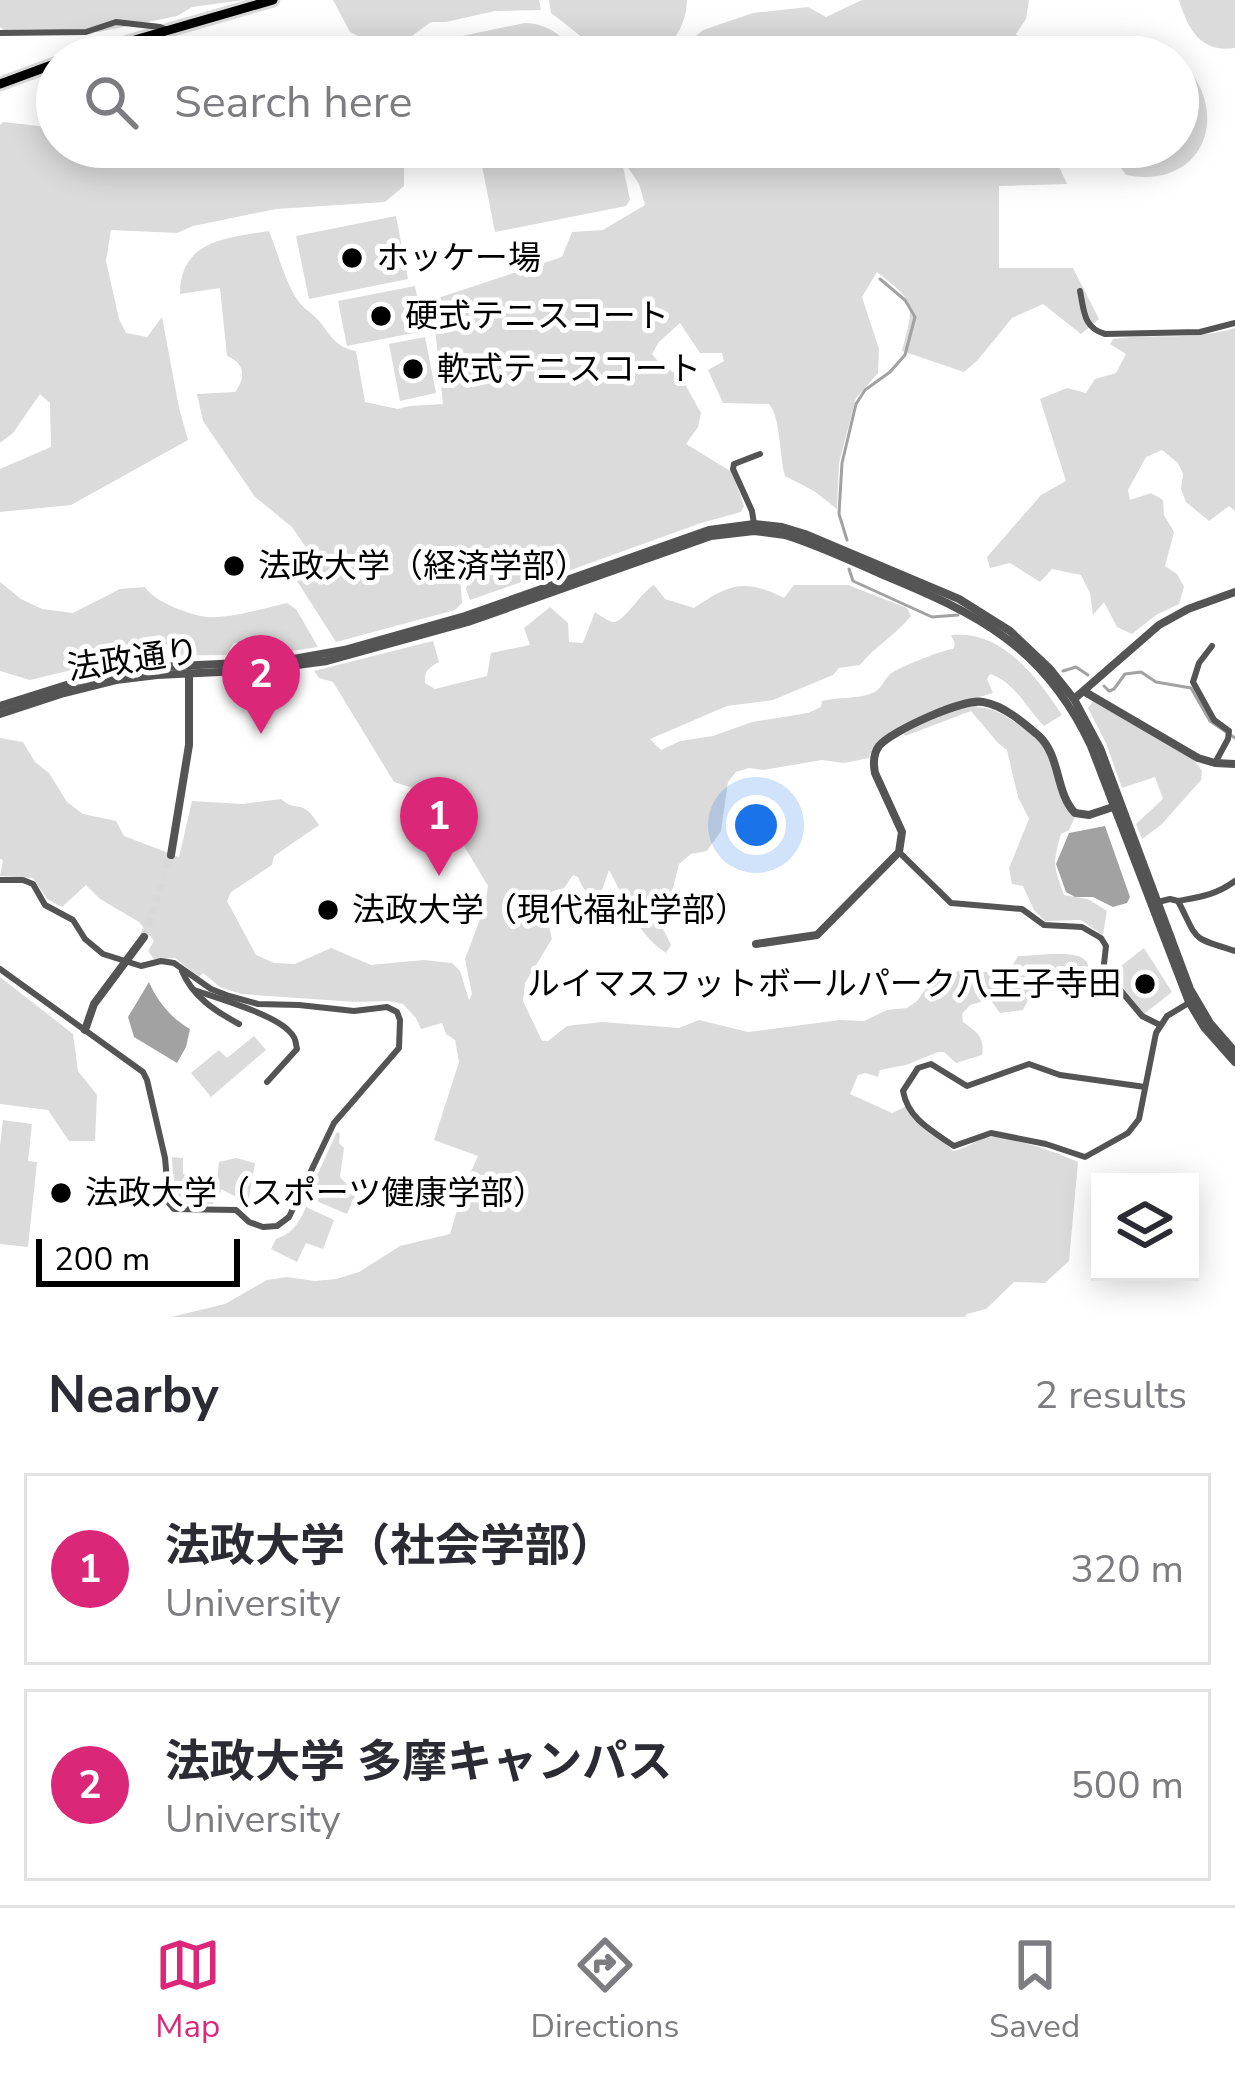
<!DOCTYPE html>
<html lang="en">
<head>
<meta charset="utf-8">
<style>
	body { margin:0; font-family:"Nunito Sans","Noto Sans JP",sans-serif; background:#f2f2f3; color:#2b2b33 }
	.controls { position:absolute; right:36px; bottom:36px; display:grid; overflow:hidden; border-radius:0px; box-shadow:0 6px 30px #0003 }
	.controls button { width:108px; height:108px; display:grid; place-items:center; padding:0; border:0; border-bottom:3px solid #e1e1e2; background:#fff; color:#2b2b33; font:60px sans-serif }
	.scale { position:absolute; left:36px; bottom:30px; width:204px; box-sizing:border-box; padding-left:12px; border:6px solid #000; border-top:0; font-size:33px; line-height:42px; white-space:nowrap; color:#000; -webkit-text-stroke:9px #fff; paint-order:stroke }
	.you { position:absolute; left:756px; top:825px; width:42px; height:42px; margin:-30px; border:9px solid #fff; border-radius:50%; background:#1a73e8; box-shadow:0 0 0 18px #1a73e833 }
	.badge { display:grid; place-items:center; width:78px; height:78px; border-radius:50%; background:#db2777; color:#fff; font-size:39px; font-weight:700 }
	.pin { position:absolute; translate:-50% -99px; filter:drop-shadow(0 3px 6px #0008) }
	.pin::after { content:''; position:absolute; top:63px; width:42px; height:36px; background:inherit; clip-path:polygon(0 0,100% 0,50% 100%) }
	.list { margin:0; padding:0; list-style:none }
	h2 { display:flex; justify-content:space-between; align-items:center; height:156px; margin:0; padding:0 48px; font-size:51px }
	h2 small { font-size:39px; font-weight:400; color:#7c7c81 }
	.list li { display:grid; grid-template-columns:78px 1fr auto; gap:36px; align-items:center; box-sizing:border-box; height:192px; margin:0 24px 24px; padding:0 24px; border:3px solid #e1e1e2; border-radius:0px }
	.list b { display:block; font-size:45px; white-space:nowrap }
	.list p { margin:0; font-size:39px; white-space:nowrap; color:#7c7c81 }
	.list em { font-size:39px; font-style:normal; color:#7c7c81 }
	.icon { flex:none; width:66px; height:66px; fill:none; stroke:currentColor; stroke-width:2; stroke-linecap:round; stroke-linejoin:round }
	.map { position:relative; flex:none; width:1235px; height:1317px; overflow:hidden }
	.search { position:absolute; background:#fff; box-shadow:0 6px 30px #0003; left:36px; right:36px; top:36px; height:132px; display:flex; align-items:center; gap:30px; box-sizing:border-box; padding:0 42px; border-radius:66px; color:#7c7c81; font-size:45px }
	.sheet { height:588px; background:#fff }
	nav { display:flex; justify-content:space-around; align-items:center; box-sizing:border-box; height:168px; border-top:3px solid #e1e1e2; background:#fff; font-size:33px; color:#7c7c81 }
	nav a { display:grid; justify-items:center; gap:6px }
	nav .on { color:#db2777 }
	.map>svg:first-child { display:block }
	.green { fill:#dbdbdb }
	.water { fill:#a2a2a2 }
	.lines { fill:none; stroke-linecap:round; stroke-linejoin:round }
	.stream { stroke:#a2a2a2; stroke-width:3 }
	.tertiary-tunnel { stroke:#d9d9d9; stroke-width:8; stroke-dasharray:8 4; stroke-linecap:butt }
	.primary-casing { stroke:#dbdbdb; stroke-width:15 }
	.minor { stroke:#545454; stroke-width:6 }
	.tertiary { stroke:#545454; stroke-width:8 }
	.primary { stroke:#000; stroke-width:9 }
	.poi-dot { fill:#000; stroke:#fff; stroke-width:4.5 }
	.labels { text-anchor:middle; dominant-baseline:central; stroke-width:10; stroke-linejoin:round; paint-order:stroke }
	.poi-label { font-size:33px; fill:#000; stroke:#fff; text-anchor:start }
	.street-label { font-size:33px; fill:#000; stroke:#fff }
</style>
</head>
<body>
<div class="map">
<svg width="1235" height="1317" viewBox="0 0 1235 1317">
	<rect width="100%" height="100%" fill="#fff"/>
	<g class="green">
		<polygon points="0,0 244,0 192,7 177,16 99,32 5,31 0,27"/>
		<polygon points="333,0 539,0 541,10 495,11 446,22 431,22 390,52 350,32"/>
		<path d="M549,0h138c-1,40 -32,66 -72,57 -17,-4 -48,-33 -64,-44z"/>
		<polygon points="862,0 1029,0 1026,19 1016,34 1022,43 1024,57 671,57 703,30 753,13 808,7 826,17"/>
		<path d="M1179,0h56v48c-35,5 -47,-19 -56,-48z"/>
		<path d="M525,23c23,1 40,12 48,34h-164l19,-14z"/>
		<path d="M1172,53c63,49 38,138 -46,122l-20,-28h72v-90h-23z"/>
		<polygon points="3,122 57,128 57,147 395,147 404,166 404,186 385,202 276,209 193,226 177,233 111,230 106,261 119,319 126,333 147,337 162,317 179,408 188,440 71,505 0,512 0,469 51,447 50,403 40,394 13,433 0,443 0,125"/>
		<polygon points="525,147 619,147 630,200 626,206 495,232 480,156"/>
		<path d="M633,147h417l17,37 -68,2v82h74l26,51 -18,15 -38,-30 -31,14 -35,43 -13,11 -62,-21c12,-47 15,-48 -25,-79l-15,25 17,52 -1,24 -22,25 -17,65 -2,46 -23,-18 -29,-15c-6,-21 -4,-58 -16,-72l-46,-1 -15,-33 16,-9 -2,-8h-22l-20,-30 -21,19 -7,12 8,10 21,13 20,36 -3,14 -12,17 46,28 12,34 -3,6 -40,11 -169,61 -8,-3 -54,19 -4,-11 3,-11 -11,-23 -2,-26 6,74 -7,7 -119,32 -39,-61 18,-14 -6,-15 -17,-25 -37,-30 -52,-76 -6,-27 38,-2c11,-14 10,-29 -8,-36l-7,-68 -40,6c0,-54 47,-56 89,-63 9,22 16,52 30,71 6,8 15,12 21,20 12,15 16,25 36,29l9,51 33,7 11,-3 34,-2 -11,-104 130,-43 10,-25 31,-2 42,-25 -6,-21 -12,-18z"/>
		<polygon points="396,216 408,279 309,299 296,236"/>
		<polygon points="415,286 424,331 347,346 338,301"/>
		<path d="M1235,328v183l-6,-5 -20,15 -23,-19 -5,-13 2,-15 -5,-11 -16,-13 -16,7 -18,33 2,10 21,-7 12,7 1,15 10,17 -9,34 12,8 7,13 -5,17 -23,11 -24,19 -15,-7 -13,-25 -11,13 -3,-22 -9,-18 -29,-6 -12,13 -30,-19 -20,5 -3,-11 54,-62 25,-14 -26,-82 27,-11 19,5 9,-14 21,-6 10,-19 -16,-10 3,-5c42,-6 81,2 122,-11z"/>
		<polygon points="425,337 436,393 400,401 389,344"/>
		<path d="M0,582l21,17 21,10 31,4 47,-24 25,-2c9,15 45,28 62,30 22,2 58,-9 80,-14l9,6 22,38 -46,7 -11,-12 -27,1 -8,12 -79,1 -5,6 -27,1 -6,-2 -79,19 -30,-9z"/>
		<path d="M654,585l11,14 29,9c35,-24 50,-30 90,-10l10,-13h54l59,23 4,8c-15,19 -35,29 -51,49l-21,3 -6,7 -60,25 -46,6 -77,33 11,11 19,-9 33,-5 39,-14 56,-9 13,-6 1,-6c16,-4 33,-2 48,-7 12,-4 12,-12 20,-20 7,-6 55,-25 63,-25l2,-5 -4,-9c50,-6 86,42 111,80l-18,11c-18,-18 -29,-44 -54,-52l-3,5 6,14 -17,5 1,9c15,1 24,6 36,14 11,7 23,14 31,25 15,21 11,52 31,71l-6,13 -8,4c-9,31 -7,32 3,61l24,4 19,12 -4,24 -22,-15 -36,1 -11,-11 -11,-24 -11,-2 -3,-16 20,-49 -11,-22 -11,-47 -9,-7 -27,-32 -66,25 -5,-8c-15,8 -27,13 -31,30l-25,5 -22,-3 -59,10 -14,-2 -13,4 -8,10 -7,49 -14,20 -16,3 -12,10 -16,65 8,16 -5,8c-31,-21 -40,-52 -57,-83l-9,26c-14,-1 -17,-7 -22,-19l-5,-2 -9,13 -23,7 11,44 -27,44 -2,18 19,40h6l19,-15 35,-4 77,6 20,-8 49,12 92,-12 24,1 23,-11 20,-2 10,-7 18,-25 18,-1 9,-7 25,4 23,-3 8,-13c16,0 59,-7 68,5 4,6 4,13 6,19l-56,5 -13,25 -23,3 -10,-14 -20,6 -8,9 1,8c14,10 22,15 19,33l-26,8 -12,-11h-6l-32,13 -26,5 -2,7 -13,-4 -7,2 -8,19 42,19 17,-8 44,46c14,-2 25,-13 37,-14 21,-1 68,16 88,25l-9,99 -24,22 -31,-1 -28,27 -19,5 -2,3h-794l54,-13 42,-24 20,-3 28,4 21,-2 23,-7 41,-26 50,-12 14,-47 14,-31 -44,-16 25,-78 -4,-22 -9,-6 -4,-11 -21,6 -5,-11 -13,-14 -14,-3 -33,1 -115,-8 -21,-7 -17,-14 -4,4 -24,-19 -21,1 -6,-8 6,-10 -15,-19 -39,-23 -14,-14 -24,22 -15,-8 -14,-21 -33,-2 3,-16 -3,-1v-121l23,4 12,20 14,11 18,29 16,12 33,7 8,15 55,21 13,-56 50,3 39,-5c16,15 20,-3 38,26l-45,31 -2,9 -41,27 -4,9 29,54 18,8 21,1 36,-16 40,17 52,-5 29,3 8,8 9,29 3,-6 -7,-35 20,-53 3,-20 -36,-60 -6,-2 -17,-31 -35,-11 -61,-100 -14,-4 -5,-7 119,-30 6,21c-11,6 -15,9 -14,21l10,6 52,-13 4,-23 39,-8 -6,-17 26,-21 18,16 1,19 14,1 12,-31c4,3 16,11 19,10 11,-1 27,-30 40,-37z"/>
		<polygon points="1093,701 1193,759 1202,771 1201,780 1161,825 1142,839 1136,824 1163,799 1155,777 1122,788 1106,743 1088,708"/>
		<polygon points="1144,948 1172,992 1144,1014 1112,973"/>
		<polygon points="0,977 73,1034 78,1071 97,1095 95,1141 69,1141 48,1110 0,1104"/>
		<polygon points="254,1036 266,1050 211,1097 191,1073 219,1050 227,1058"/>
		<polygon points="3,1120 32,1124 28,1161 37,1162 28,1247 0,1244 0,1146"/>
		<polygon points="337,1132 340,1133 339,1143 344,1148 340,1177 356,1194 347,1214 307,1197"/>
		<polygon points="172,1157 183,1158 183,1174 203,1175 204,1180 217,1180 219,1162 236,1158 255,1163 248,1203 221,1189 220,1196 214,1197 213,1204 178,1203 174,1199"/>
		<path d="M306,1207l28,13 -11,29 -17,-6 -9,19 -26,-13 5,-10c17,-6 23,-16 30,-32z"/>
	</g>
	<g class="water">
		<polygon points="1105,826 1130,897 1127,903 1113,907 1093,897 1075,897 1066,892 1056,864 1069,833"/>
		<path d="M149,982c8,19 23,37 41,47l-4,18 -9,16 -43,-26 -6,-20z"/>
	</g>
	<g class="lines">
		<g class="stream">
			<polyline points="847,540 839,514 842,463 856,404 865,390 890,372 905,355 915,317 905,300 880,279"/>
			<polyline points="849,569 853,581 932,617 958,615"/>
			<polyline points="1063,671 1076,667 1088,675"/>
			<polyline points="1104,686 1109,691 1114,689 1125,674 1141,672 1156,682 1191,688 1210,721 1235,738"/>
		</g>
		<polyline class="tertiary-tunnel" points="144,937 171,855"/>
		<defs>
			<g id="primary">
				<polyline points="76,57 273,0"/>
				<polyline points="0,84 57,63"/>
			</g>
		</defs>
		<use href="#primary" class="primary-casing"/>
		<g class="minor">
			<polyline points="0,33 86,32 116,22 160,27 168,30"/>
			<path d="M1080,291c4,19 3,37 25,43l95,-2 35,-9"/>
			<polyline points="754,524 752,511 733,469 734,464 760,454"/>
			<polyline points="1212,646 1199,663 1193,682 1214,720 1229,731 1228,739 1215,763"/>
			<polyline points="900,853 951,903 1022,909 1044,925 1082,927 1101,938 1106,946 1104,964 1107,974 1142,1016 1160,1025"/>
			<polyline points="0,880 23,880 33,884 45,905 73,920 85,939 103,954 141,966 161,961 174,963 211,989 229,996 258,1004 299,1005 354,1011 387,1007 397,1012 400,1020 399,1048 334,1123 289,1217 277,1226 263,1227 249,1222 236,1210 174,1209 169,1203 165,1158 147,1080 143,1072 0,969"/>
			<path d="M1178,901c22,-4 38,-6 57,-20"/>
			<path d="M1154,903l16,-4 8,2c21,40 11,36 57,50"/>
			<path d="M182,971c11,26 33,40 57,53"/>
			<path d="M194,990c23,8 79,24 95,41 7,7 6,9 8,18l-30,33"/>
			<path d="M1145,1087l-85,-12 -31,-11 -62,22 -36,-22 -13,4 -15,23c5,28 29,40 51,55l37,-13 55,11 39,13 43,-24 11,-14 17,-86 11,-17 25,-15"/>
		</g>
		<g class="tertiary">
			<polyline points="1085,692 1198,758 1215,763 1235,764"/>
			<polyline points="1074,699 1159,625 1188,609 1235,592"/>
			<polyline points="0,706 79,681 118,672 157,667 282,661 344,650 465,616 709,530 754,524 782,527 805,534 959,599 1010,631 1050,669 1074,699 1100,748 1190,989 1210,1023 1235,1052"/>
			<path d="M0,714l64,-21 52,-13 41,-5 103,-5 67,-9 141,-39 243,-86 43,-5 31,4c32,10 64,25 96,39 97,40 163,72 210,172l98,256 15,25 31,35"/>
			<polyline points="171,855 189,745 189,673"/>
			<path d="M756,944l61,-9 82,-83 3,-20 -27,-59c-2,-10 -2,-19 4,-27 12,-15 85,-48 104,-44 20,3 41,21 56,34 22,21 16,56 36,77l14,2 27,-9"/>
			<polyline points="85,1030 94,1004 144,937"/>
		</g>
		<use href="#primary" class="primary"/>
	</g>
	<g class="poi-dot">
		<circle cx="352" cy="258" r="12"/>
		<circle cx="381" cy="316" r="12"/>
		<circle cx="413" cy="369" r="12"/>
		<circle cx="234" cy="566" r="12"/>
		<circle cx="328" cy="910" r="12"/>
		<circle cx="1145" cy="984" r="12"/>
		<circle cx="61" cy="1193" r="12"/>
	</g>
	<g class="labels">
		<g class="poi-label">
			<text x="376" y="258">ホッケー場</text>
			<text x="405" y="316">硬式テニスコート</text>
			<text x="437" y="369">軟式テニスコート</text>
			<text x="258" y="566">法政大学（経済学部）</text>
			<text x="352" y="910">法政大学（現代福祉学部）</text>
			<text x="1121" y="984" text-anchor="end">ルイマスフットボールパーク八王子寺田</text>
			<text x="85" y="1193">法政大学（スポーツ健康学部）</text>
		</g>
		<g class="street-label">
			<text transform="translate(133 660) rotate(-8)">法政通り</text>
		</g>
	</g>
</svg>
<div class="controls">
<button><svg class="icon" aria-label="layers" viewBox="0 0 24 24"><path d="M12 4l9 5-9 5-9-5zM3 14l9 5 9-5"/></svg></button>
</div>
<div class="scale">200 m</div>
<div class="you"></div>
<div class="pin badge" style="left:439px;top:876px">1</div>
<div class="pin badge" style="left:261px;top:734px">2</div>
<div class="search"><svg class="icon" aria-label="search" viewBox="0 0 24 24"><circle cx="10" cy="10" r="6"/><path d="M15 15l6 6"/></svg>Search here</div>
</div>
<section class="sheet">
<h2>Nearby<small>2 results</small></h2>
<ul class="list">
<li><span class="badge">1</span><div><b>法政大学（社会学部）</b><p>University</p></div><em>320 m</em></li>
<li><span class="badge">2</span><div><b>法政大学 多摩キャンパス</b><p>University</p></div><em>500 m</em></li>
</ul>
</section>
<nav>
<a class="on"><svg class="icon" aria-label="map" viewBox="0 0 24 24"><path d="M3 6l6-2 6 2 6-2v14l-6 2-6-2-6 2zM9 4v14M15 6v14"/></svg>Map</a>
<a><svg class="icon" aria-label="directions" viewBox="0 0 24 24"><path d="M12 3l9 9-9 9-9-9zM9 14v-3h6M13 9l2 2-2 2"/></svg>Directions</a>
<a><svg class="icon" aria-label="saved" viewBox="0 0 24 24"><path d="M7 4h10v16l-5-4-5 4z"/></svg>Saved</a>
</nav>
</body>
</html>
